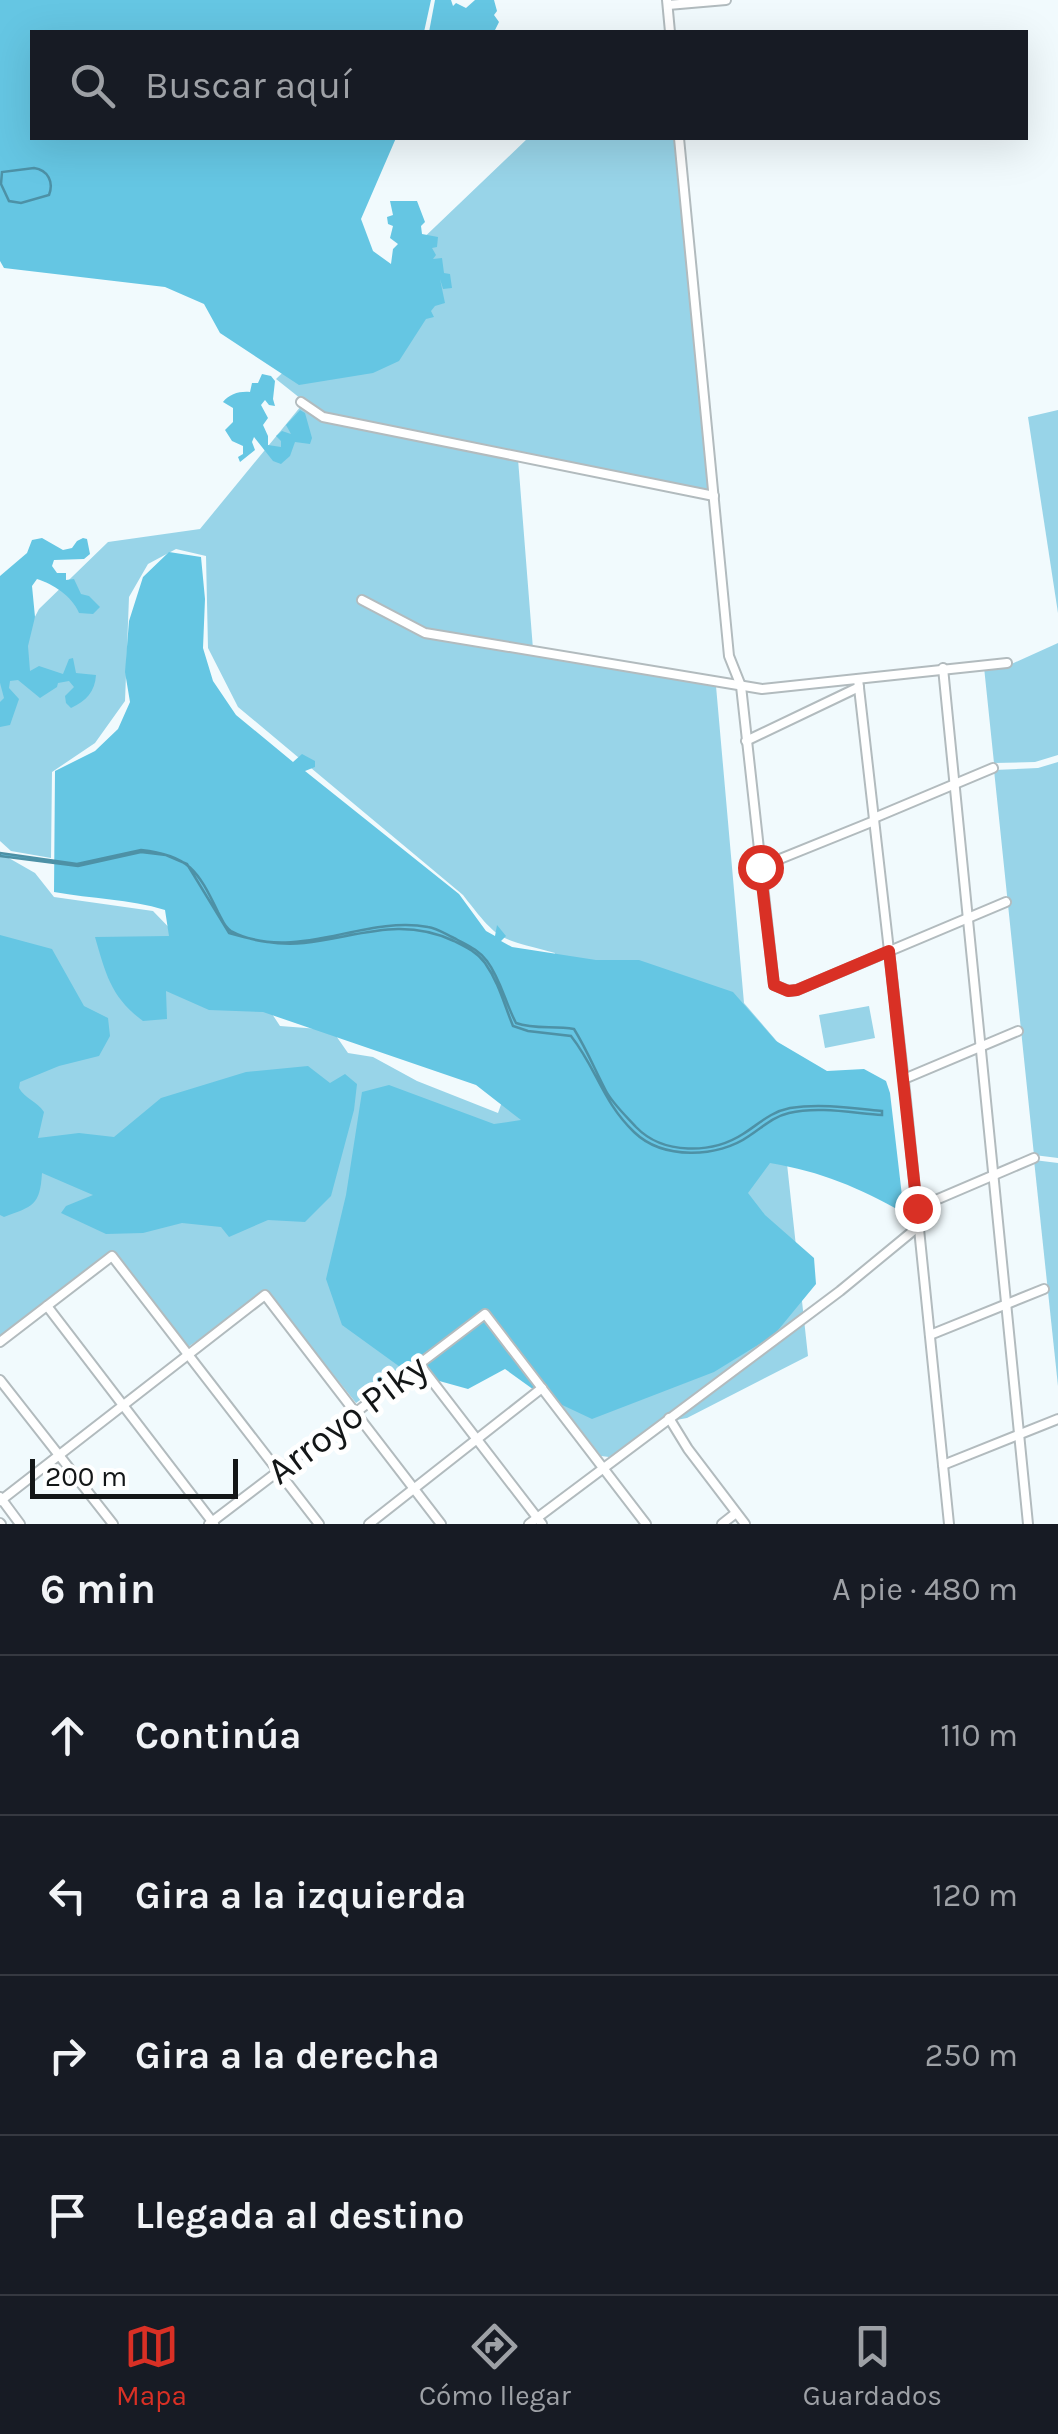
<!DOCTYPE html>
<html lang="es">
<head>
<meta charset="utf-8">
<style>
	body { margin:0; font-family:Karla,sans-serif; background:#20242c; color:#f1f3f6 }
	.scale { position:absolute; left:30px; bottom:25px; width:208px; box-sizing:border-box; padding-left:10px; border:5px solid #131617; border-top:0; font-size:28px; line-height:35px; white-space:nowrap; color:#131617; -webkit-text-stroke:8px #fff; paint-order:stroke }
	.stop { position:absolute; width:30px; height:30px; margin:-22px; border:8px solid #d93025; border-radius:50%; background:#fff }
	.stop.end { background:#d93025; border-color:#fff; box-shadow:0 2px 10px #0008 }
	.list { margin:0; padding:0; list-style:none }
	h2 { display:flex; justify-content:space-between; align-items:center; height:130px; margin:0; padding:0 40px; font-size:42px }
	h2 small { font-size:32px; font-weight:400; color:#9ea1a6 }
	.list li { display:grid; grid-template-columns:65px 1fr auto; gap:30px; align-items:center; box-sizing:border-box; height:160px; padding:0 40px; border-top:2px solid #363941 }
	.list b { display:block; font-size:38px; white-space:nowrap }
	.list em { font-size:32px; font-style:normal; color:#9ea1a6 }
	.icon { flex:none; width:55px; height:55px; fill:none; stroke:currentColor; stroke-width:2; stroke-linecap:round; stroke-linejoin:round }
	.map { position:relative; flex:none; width:1058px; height:1524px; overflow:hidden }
	.search { position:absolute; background:#171b24; box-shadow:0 10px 40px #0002; left:30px; right:30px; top:30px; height:110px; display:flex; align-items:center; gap:25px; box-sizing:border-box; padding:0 35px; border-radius:0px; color:#9ea1a6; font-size:38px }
	.sheet { height:770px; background:#171b24 }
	nav { display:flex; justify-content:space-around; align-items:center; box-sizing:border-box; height:140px; border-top:2px solid #363941; background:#171b24; font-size:28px; color:#9ea1a6 }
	nav a { display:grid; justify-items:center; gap:5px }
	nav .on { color:#d93025 }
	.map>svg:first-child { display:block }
	.green { fill:#98d4e8 }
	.forest { fill:#65c6e3 }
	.water { fill:#66c6e4; stroke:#4d91a6; stroke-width:2.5 }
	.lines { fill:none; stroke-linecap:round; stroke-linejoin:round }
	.minor-casing { stroke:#b2bbbe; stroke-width:12 }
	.minor { stroke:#fff; stroke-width:8 }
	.route { stroke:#d93025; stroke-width:12 }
	.labels { text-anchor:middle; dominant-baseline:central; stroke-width:10; stroke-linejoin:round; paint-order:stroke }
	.street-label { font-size:38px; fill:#131617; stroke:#fff }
</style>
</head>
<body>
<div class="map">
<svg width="1058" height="1524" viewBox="0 0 1058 1524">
	<rect width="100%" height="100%" fill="#f1fafd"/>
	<g class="green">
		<polygon points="528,138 676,138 703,442 711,492 320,414 276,379"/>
		<path d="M301,406l23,13 194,40 15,190 -108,-19 -65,-34 -3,5 68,35 291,50 28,317 49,57 -12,49 27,247 -121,62 -27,5 -51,34 -8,-1 -111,-143 -9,-1 -125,91 -88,-110 -80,54 -75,-95 -113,86v-485l35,20 19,24 99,14 59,61 45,19 23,35 52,4 16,23 25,4 44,24 81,32 57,-160c-57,-16 -54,-9 -92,-58l-225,-188 -30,-59 -2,-92 -30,-7 -28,15 -19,33 -4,104 -30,42 -43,29 -1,86 -40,-7 -11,-10v-157l39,-75 69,-67 92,-13z"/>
		<polygon points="1058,410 1058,613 1028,417"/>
		<polygon points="1058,643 1058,755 1035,762 994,763 984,667 1007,666"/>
		<polygon points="1058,762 1058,1158 1034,1155 994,770 1038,768"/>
		<polygon points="869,1006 875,1038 825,1048 819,1015"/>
		<polygon points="1034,1160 1058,1163 1058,1386"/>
	</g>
	<g class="forest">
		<polygon points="0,0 431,0 424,32 32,32 32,138 396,138 361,219 373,251 391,264 393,249 398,244 390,238 393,226 388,224 387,217 393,215 390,201 417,201 425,222 421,226 422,234 438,237 437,247 432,248 436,255 433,259 442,258 444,273 450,274 452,288 443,289 440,279 445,303 435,306 431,311 434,317 426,319 399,361 373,373 299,385 220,333 204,304 165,287 4,268 0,261"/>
		<polygon points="435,0 451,0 453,6 456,3 466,8 475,0 494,0 497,11 494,15 499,22 494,32 429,32"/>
		<path d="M262,374l9,2 4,5 -2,18 2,7 -6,-1 -4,-5 -4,5 7,13 -5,7 5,11v9l13,2v-6l-5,-5 6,-5 9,3 -5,-9 14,-15 5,3 7,25 -2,6 -15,-2 -5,14 -9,8 -8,-3 -19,-24 -2,5 3,8 -15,12 -2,-5 5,-3v-8l-11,-5 -7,-11 8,-8v-14l-10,-6c6,-8 17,-11 27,-10l2,-9h6z"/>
		<path d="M42,538l21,12 9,-2 5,-7 6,-3 4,1 3,15 -6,5 -30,1 -2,6 5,7h9v7l8,-1 7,15 8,2 11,11 -7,7 -14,-1c-7,-17 -26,-29 -42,-34l-5,7 3,31 -7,29 2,25 9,-5 24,8 6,-15 4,-1 3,15 20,2c-1,17 -10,26 -25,33l-5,-5 -1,-7 9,-9 -5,-6 -11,2 -1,4 -17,11 -22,-18 -8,1 -1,7 10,11 -9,26 -10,2v-25l4,-4 -4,-15v-107l27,-23 5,-13z"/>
		<path d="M169,552l32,5 4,42 -2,49 10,33 23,34 57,47 9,-8 13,7v6l-10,4 154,123 27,37 9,5 2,-11 9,11 -5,5 11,6 84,13h43l94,32 43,49 51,30 37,-2 22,12 4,12 14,120c-46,-26 -82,-41 -134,-50l-22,30 17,22 49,43 2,26 -42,51 -60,37 -122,47 -51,-24 -36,-26 -37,20 -61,-17 -65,-47 -16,-46 20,-84 16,-103 27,-7 105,39 27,-4 -45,-35 -213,-73 -54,-2 -43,-19 1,28 -24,2c-32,-24 -37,-46 -48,-84l74,-1 -4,-26c-36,-11 -73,-11 -111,-18l1,-121 40,-20 23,-22 12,-27 -5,-30 4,-51 14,-44z"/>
		<path d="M0,935l52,14 32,57 24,12 2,18 -11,20 -40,10 -39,16 -1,6c6,11 18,13 25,24l-6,26 41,-5 35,4 47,-39 85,-26 62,-6 22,17 15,-9 12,10 -3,26 -23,86 -26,26 -37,-2 -39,17 -8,-10 -39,-4 -39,10 -37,1 -45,-21 5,-7 27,-11 -51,-22c-2,33 -9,33 -38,44l-4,-2z"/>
	</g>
	<g class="water">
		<path d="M34,168c14,2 20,14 15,27l-28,8 -12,-2 -8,-17 1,-12z"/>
		<path d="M141,850c48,5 57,21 77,62 4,7 6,15 13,19 62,33 132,-16 197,-4 9,1 19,8 28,12 11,6 23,11 31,22 14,19 18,41 29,62 19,7 38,2 58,6 13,21 21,41 32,62 7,13 20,25 30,36 27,28 76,27 107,7 16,-10 27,-22 47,-26 30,-5 63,0 92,3v4c-29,-2 -64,-9 -93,-2 -17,4 -26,14 -40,23 -31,22 -86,24 -115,-4 -32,-31 -37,-63 -63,-96l-43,-5 -15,-5c-9,-22 -14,-43 -28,-63 -8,-11 -19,-16 -31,-22 -54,-25 -96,-4 -150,2 -27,3 -50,-3 -75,-10l-42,-69 -21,-9 -25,-3 -63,14 -78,-10v-3l77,11z"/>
	</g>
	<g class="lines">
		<defs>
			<g id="minor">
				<polyline points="667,0 670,32"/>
				<polyline points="668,5 726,0"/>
				<polyline points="679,138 729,656 741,686 774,985 789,991 797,990 1006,902"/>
				<polyline points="301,402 323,417 714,496"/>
				<polyline points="362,600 425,633 762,689 1007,663"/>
				<polyline points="943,668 1028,1524"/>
				<polyline points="858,679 905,1091 949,1524"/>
				<polyline points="746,741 859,687"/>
				<polyline points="874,818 993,768"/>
				<polyline points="760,867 874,821"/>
				<polyline points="904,1079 1018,1031"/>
				<polyline points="917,1208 1034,1158"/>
				<polyline points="47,1306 214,1524"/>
				<polyline points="930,1335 1044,1289"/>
				<polyline points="0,1342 112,1256 319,1524"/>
				<polyline points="419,1364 542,1524"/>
				<polyline points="0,1380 113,1524"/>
				<polyline points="669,1418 688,1449 745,1524"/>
				<polyline points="943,1465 1058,1419"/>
				<polyline points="0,1497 20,1524"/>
				<polyline points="0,1501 265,1295 441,1524"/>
				<polyline points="0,1523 1,1524"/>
				<polyline points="209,1524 485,1314 646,1524"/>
				<polyline points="369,1524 542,1388"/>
				<polyline points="529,1524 840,1291 919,1226"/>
				<polyline points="722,1524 736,1513"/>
			</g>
		</defs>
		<use href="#minor" class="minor-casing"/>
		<use href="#minor" class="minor"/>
	</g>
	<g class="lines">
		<polyline class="route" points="760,867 774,985 788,991 797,990 889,951 917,1208"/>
	</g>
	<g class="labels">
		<g class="street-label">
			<text transform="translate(347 1419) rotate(-37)">Arroyo Piky</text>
		</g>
	</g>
</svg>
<div class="scale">200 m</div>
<div class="stop" style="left:760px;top:867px"></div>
<div class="stop end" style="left:917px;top:1208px"></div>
<div class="search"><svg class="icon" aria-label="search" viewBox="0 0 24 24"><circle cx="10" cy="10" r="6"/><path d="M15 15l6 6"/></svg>Buscar aquí</div>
</div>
<section class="sheet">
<h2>6 min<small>A pie · 480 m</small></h2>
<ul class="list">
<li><svg class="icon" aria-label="ahead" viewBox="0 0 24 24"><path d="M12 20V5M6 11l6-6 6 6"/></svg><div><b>Continúa</b></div><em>110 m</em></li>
<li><svg class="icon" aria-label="left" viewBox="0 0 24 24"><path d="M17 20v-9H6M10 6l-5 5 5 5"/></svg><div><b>Gira a la izquierda</b></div><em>120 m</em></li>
<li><svg class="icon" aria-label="right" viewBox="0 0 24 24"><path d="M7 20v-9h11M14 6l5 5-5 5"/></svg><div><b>Gira a la derecha</b></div><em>250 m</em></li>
<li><svg class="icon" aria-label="arrive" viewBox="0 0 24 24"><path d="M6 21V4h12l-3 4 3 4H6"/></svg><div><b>Llegada al destino</b></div></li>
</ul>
</section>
<nav>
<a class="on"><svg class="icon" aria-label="map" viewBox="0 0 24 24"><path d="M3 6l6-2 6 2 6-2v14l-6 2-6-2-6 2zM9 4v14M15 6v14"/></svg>Mapa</a>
<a><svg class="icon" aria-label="directions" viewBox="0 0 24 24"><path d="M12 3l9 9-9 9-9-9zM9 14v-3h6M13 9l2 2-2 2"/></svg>Cómo llegar</a>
<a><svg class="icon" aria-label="saved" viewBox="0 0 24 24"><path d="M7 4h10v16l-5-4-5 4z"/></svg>Guardados</a>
</nav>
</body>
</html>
